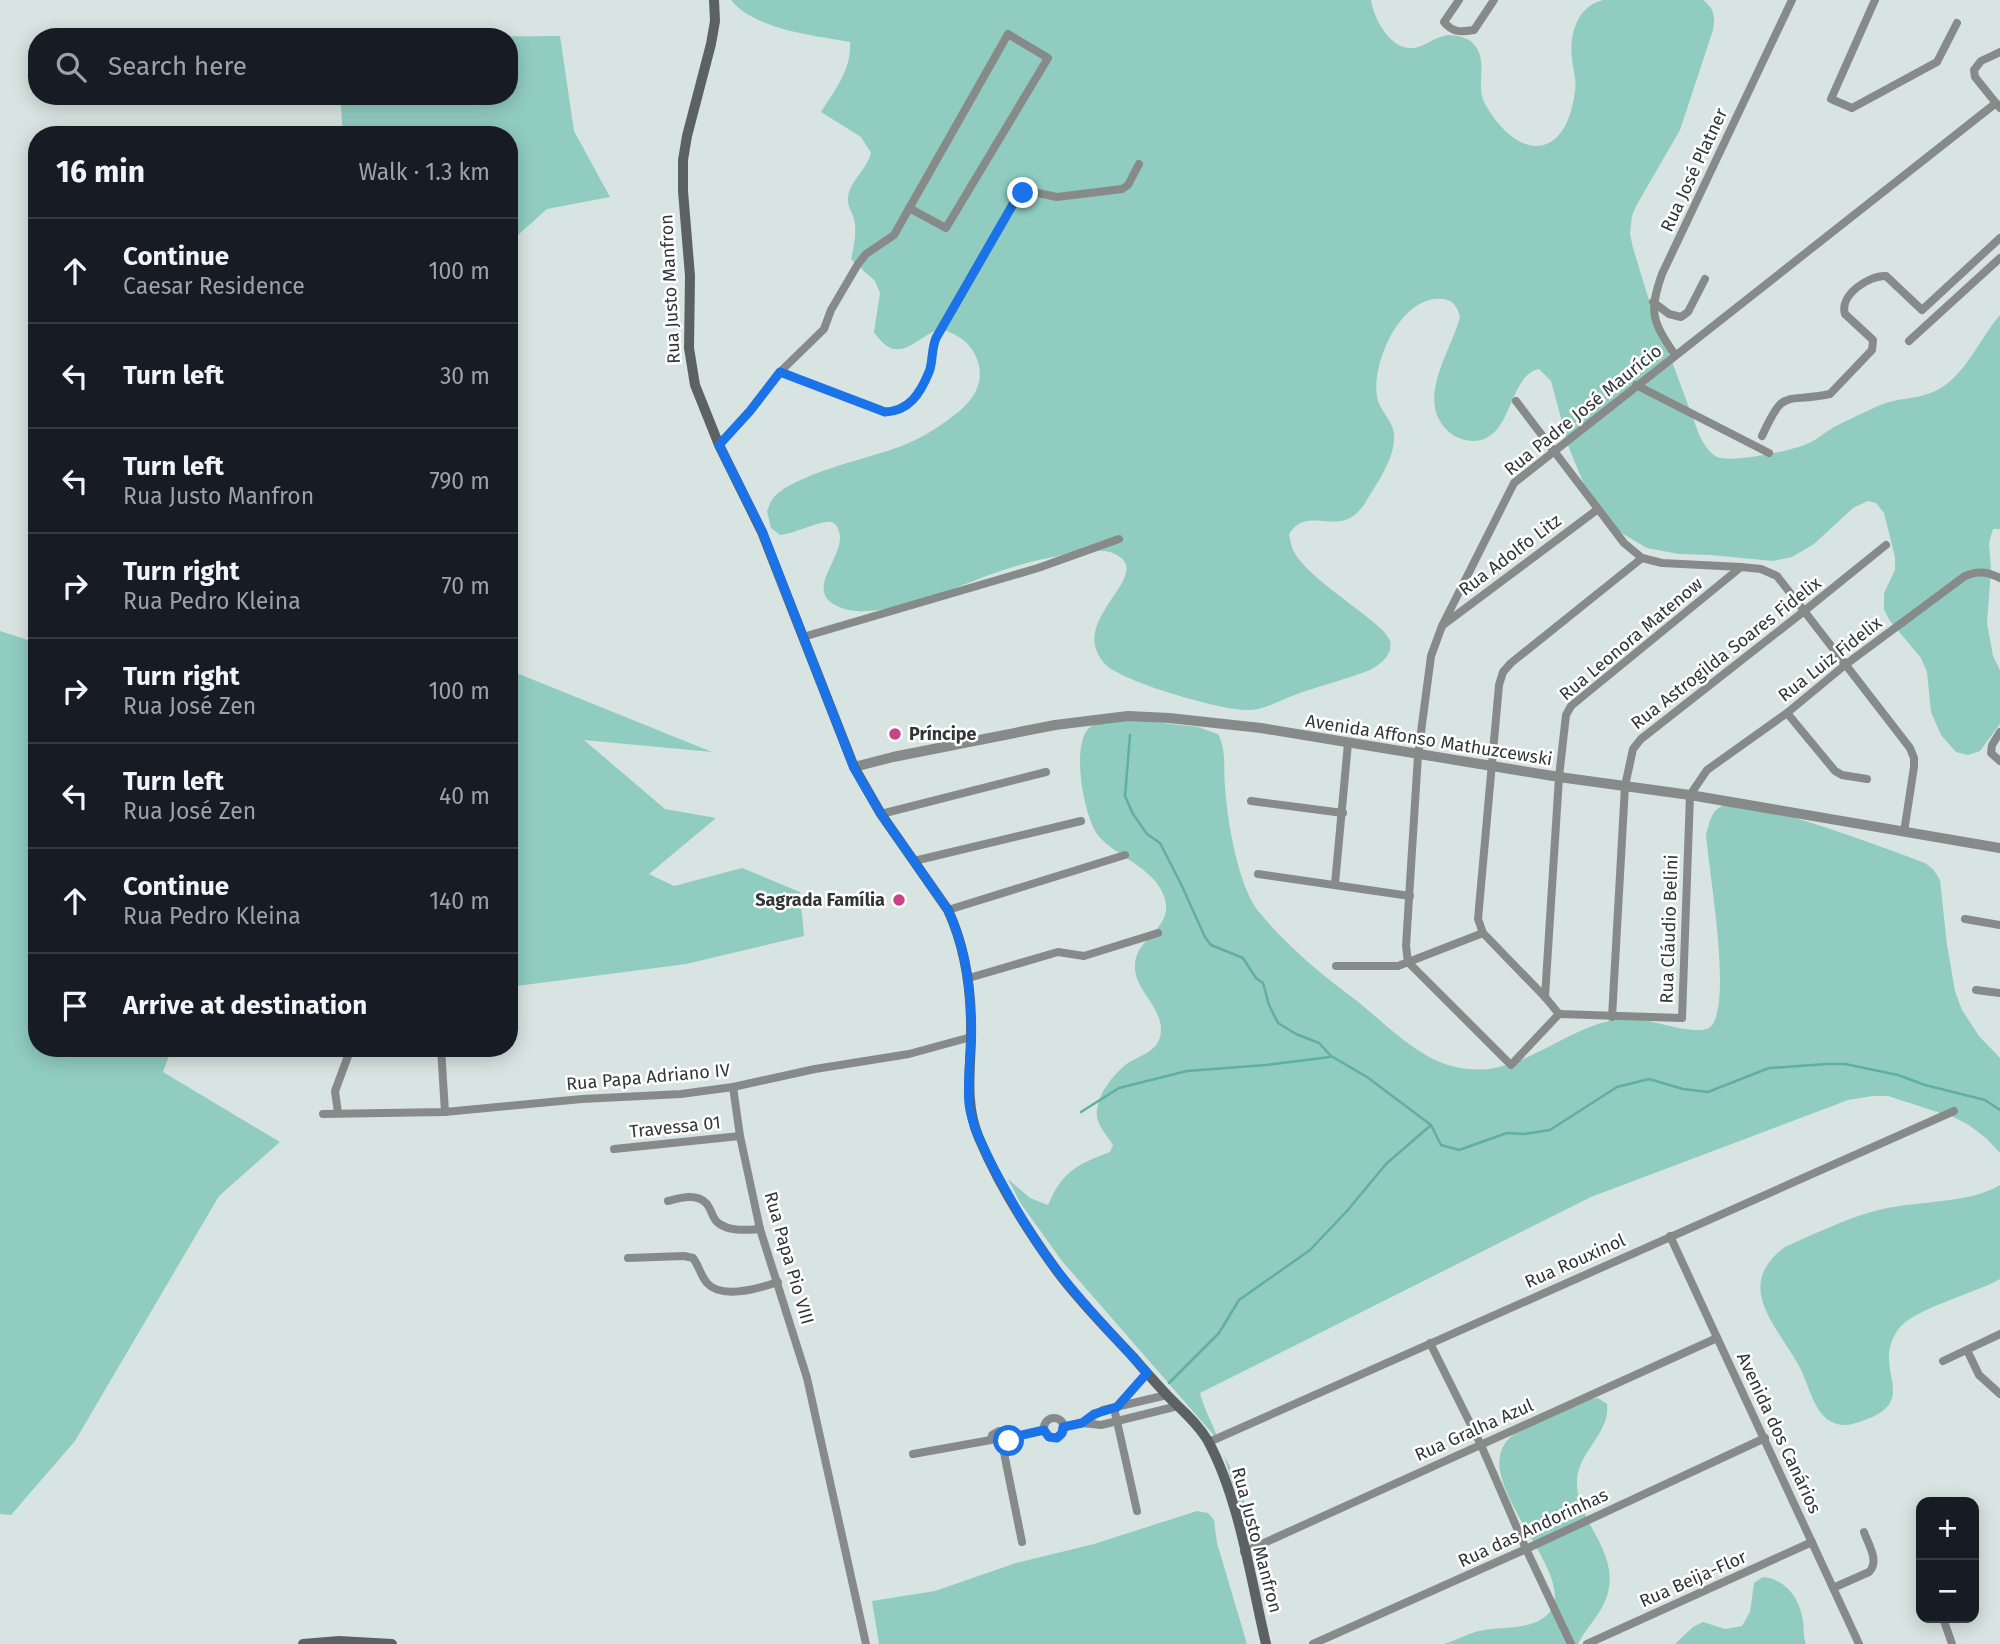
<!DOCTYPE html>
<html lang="en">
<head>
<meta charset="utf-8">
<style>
	body { margin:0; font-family:"Fira Sans",sans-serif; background:#20242c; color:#f1f3f6 }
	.controls { position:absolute; right:21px; bottom:21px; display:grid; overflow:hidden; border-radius:14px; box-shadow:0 4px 18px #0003 }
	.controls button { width:63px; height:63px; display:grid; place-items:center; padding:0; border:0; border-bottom:2px solid #363941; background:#171b24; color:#f1f3f6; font:35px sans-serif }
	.stop { position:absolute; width:21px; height:21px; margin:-16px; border:5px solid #1a73e8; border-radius:50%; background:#fff }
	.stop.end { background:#1a73e8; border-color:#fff; box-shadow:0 2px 7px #0008 }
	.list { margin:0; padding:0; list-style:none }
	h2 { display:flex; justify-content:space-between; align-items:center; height:91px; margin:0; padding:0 28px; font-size:30px }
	h2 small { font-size:23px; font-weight:400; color:#9ea1a6 }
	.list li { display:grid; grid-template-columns:46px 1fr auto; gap:21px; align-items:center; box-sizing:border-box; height:105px; padding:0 28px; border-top:2px solid #363941 }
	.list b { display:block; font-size:26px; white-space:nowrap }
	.list p { margin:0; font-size:23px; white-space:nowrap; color:#9ea1a6 }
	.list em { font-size:23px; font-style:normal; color:#9ea1a6 }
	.icon { flex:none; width:38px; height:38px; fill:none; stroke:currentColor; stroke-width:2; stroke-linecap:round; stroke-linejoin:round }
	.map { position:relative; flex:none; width:2000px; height:1644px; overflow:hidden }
	.search { position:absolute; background:#171b24; box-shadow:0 4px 18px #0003; left:28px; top:28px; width:490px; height:77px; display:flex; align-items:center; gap:18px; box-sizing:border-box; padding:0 24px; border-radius:28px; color:#9ea1a6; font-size:26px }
	.panel { position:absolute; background:#171b24; box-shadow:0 4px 18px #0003; left:28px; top:126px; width:490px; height:931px; border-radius:28px }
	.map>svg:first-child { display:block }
	.green { fill:#91ccc0 }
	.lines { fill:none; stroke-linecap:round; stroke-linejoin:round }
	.stream { stroke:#61afa0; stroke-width:2.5 }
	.minor { stroke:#868b8a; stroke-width:8 }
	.tertiary { stroke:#868b8a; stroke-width:10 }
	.secondary { stroke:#5c6261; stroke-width:10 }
	.route { stroke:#1a73e8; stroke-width:9 }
	.poi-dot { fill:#c94486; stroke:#fff; stroke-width:2.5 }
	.labels { text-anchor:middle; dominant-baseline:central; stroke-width:5; stroke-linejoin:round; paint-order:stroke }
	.street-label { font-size:18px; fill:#323635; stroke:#fff }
	.poi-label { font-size:18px; font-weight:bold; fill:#323635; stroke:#fff; text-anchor:start }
</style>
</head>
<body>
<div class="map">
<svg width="2000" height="1644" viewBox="0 0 2000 1644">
	<rect width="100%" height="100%" fill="#d8e4e1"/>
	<g class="green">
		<path d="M731,0h640c3,20 22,55 47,47 10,-3 19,-11 30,-12 10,0 23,3 28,12 12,17 -1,39 9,57 32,57 81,59 90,-13 2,-11 -2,-21 -3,-32 -3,-24 5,-53 31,-59h100c12,9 12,16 10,30l-33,100 -44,76 -4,10 -2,18 3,14 15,49 52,140c5,8 9,16 17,20 17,6 73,-6 90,-13 10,-4 18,-12 27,-17 14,-7 29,-14 44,-21 24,-11 46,-4 70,-23 22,-18 34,-47 52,-68v214h-7l-4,14 2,27 -4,53 6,33 7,14v54l-20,27 -12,4 -12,-3 -15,-17 -10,-23 -4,-40 -6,-14 -31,-37 -6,-11v-17l11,-23v-13l-11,-44 -8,-10 -8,-2 -15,7 -39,36 -22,13 -19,4 -62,-6 -32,-1 -32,-6 -29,-17 -30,-37 -19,-46 -18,-67 -12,-12c-31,6 -26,71 -65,72 -8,0 -19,-3 -25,-9 -35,-31 2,-80 11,-115 -3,-14 -11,-20 -26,-18 -36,5 -62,64 -57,98 3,16 19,25 17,43 -1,21 -18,45 -29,63 -24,39 -56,-1 -76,31 1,5 2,11 4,16 14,30 95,75 97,91 3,14 -9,23 -20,29 -23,9 -47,15 -70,23 -16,5 -33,16 -50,17 -24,2 -128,-28 -145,-46 -41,-44 53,-89 10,-110 -12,-6 -28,-3 -41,-1 -28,5 -56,11 -82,21 -41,15 -82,35 -126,37 -12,1 -21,-1 -31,-6 -32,-17 15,-53 3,-76 -1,-3 -3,-6 -7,-7 -10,-2 -37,12 -51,13l-9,-7 -4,-17c2,-4 4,-11 7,-14 20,-22 90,-38 119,-48 22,-7 42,-19 60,-33 18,-13 32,-31 25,-54 -6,-19 -20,-28 -38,-33 -26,9 -42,39 -66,3l6,-39 -5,-12 -24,-22c3,-12 6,-27 3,-40 -2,-7 -7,-14 -6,-21 1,-16 18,-27 23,-45l-10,-16 -40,-25c14,-22 31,-43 29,-70 -36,-7 -95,-12 -119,-42z"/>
		<polygon points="560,36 574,131 610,197 547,209 509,243 509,135 343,135 340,96 509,96 509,37 471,37"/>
		<polygon points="0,631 37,643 37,1048 172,1048 163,1072 280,1142 219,1196 75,1441 11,1515 0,1514"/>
		<polygon points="509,670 712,752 584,740 665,809 716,818 649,874 674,886 742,868 800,892 804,936 686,964 509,987"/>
		<path d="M1126,719l72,8 20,7c9,17 5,34 7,52 2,34 13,100 34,126 29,35 62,62 98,89 25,20 47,43 76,58 18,9 41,13 62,9 46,-9 84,-47 133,-50 20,-1 75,23 85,6 18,-32 -4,-150 -7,-190 4,-12 5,-25 19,-29 25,-8 169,46 200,58l8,6 7,11 7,65 8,46 7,19 17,26 21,22v95l-13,-14 -18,-14 -16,-8 -65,-21h-15l-25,4 -257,97 -391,196c4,17 13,30 18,47l-156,-179 -41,-57 -13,-25 22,19 18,7c15,-34 28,-40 62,-53l3,-7c-6,-9 -14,-18 -16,-28 -2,-20 16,-43 31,-54 11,-7 29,-12 32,-26 7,-29 -27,-45 -25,-73 2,-27 38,-35 30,-65 -8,-31 -53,-44 -68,-65 -13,-19 -27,-90 -7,-107 10,-8 24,-7 36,-8z"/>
		<path d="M2000,1185v94c-26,15 -89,30 -103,52 -27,41 29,71 -41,92 -9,3 -18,3 -26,-2 -17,-10 -22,-39 -31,-55 -21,-39 -67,-80 -14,-119 31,-14 64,-30 98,-38 34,-8 89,-6 117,-24z"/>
		<path d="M1598,1398l9,6c4,29 -30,48 -30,78 -1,41 46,70 29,117 -6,16 -20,29 -28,45h-134c12,-4 23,-10 35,-13 21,-5 49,0 67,-15 40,-34 -70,-125 -42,-171 7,-12 23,-18 35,-24 19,-9 38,-22 59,-23z"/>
		<polygon points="1224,1455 1242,1491 1255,1560 1252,1549"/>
		<polygon points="1197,1511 1208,1513 1214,1520 1217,1543 1247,1644 879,1644 872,1601 935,1591 1016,1563 1094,1544"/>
		<path d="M1763,1577c23,2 37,22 40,44 1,8 0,15 3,23h-131l18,-17 10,-5 22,7 17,-3 8,-14 4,-29z"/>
	</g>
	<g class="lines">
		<g class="stream">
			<polyline points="1130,735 1125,796 1133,814 1147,834 1160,843 1181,884 1205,937 1211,945 1243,958 1256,978 1263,983 1269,1005 1278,1023 1296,1034 1319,1043 1331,1056 1367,1077 1431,1125 1441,1145 1459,1150 1507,1133 1524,1134 1550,1130 1617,1087 1649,1079 1683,1089 1708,1092 1769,1068 1827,1064 1845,1064 1898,1075 1925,1085 1985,1100 2000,1110"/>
			<polyline points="1081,1112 1119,1088 1187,1071 1266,1065 1330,1057"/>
			<polyline points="1169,1383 1219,1333 1239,1300 1310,1250 1347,1211 1386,1164 1431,1125"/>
		</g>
		<g class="minor">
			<path d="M1459,0l-15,22c9,11 17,10 30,8l20,-30"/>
			<polyline points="1875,0 1831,99 1852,108 1937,62 1957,23"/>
			<polyline points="2000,52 1981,61 1974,70 1975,77 2000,108"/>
			<polyline points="1653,302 1669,314 1681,317 1688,312 1705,279"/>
			<polyline points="1909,341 2000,258"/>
			<path d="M1675,355c-22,-33 -27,-42 -13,-81l130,-274"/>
			<path d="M780,372l105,40c24,-1 35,-18 44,-40 4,-9 2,-22 7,-34l80,-139 7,-6 10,-1 24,5 65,-8 6,-4 11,-21"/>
			<polyline points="1636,385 1769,453"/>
			<polyline points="1516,401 1624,543 1642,558 1662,563 1741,567 1761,569 1777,576 1910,748 1914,758 1914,767 1904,832"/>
			<path d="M1762,436c23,-50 21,-32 68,-42l42,-44 1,-10 -28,-26c-6,-19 24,-39 41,-38l36,34 78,-72"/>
			<polyline points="719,445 750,411 780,372 824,329 831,310 858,264 866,254 894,235 1008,34 1048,58 946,228 909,208"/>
			<polyline points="1443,625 1598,509"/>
			<polyline points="803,637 1038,568 1119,539"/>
			<polyline points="1787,713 1835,771 1842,775 1867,779"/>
			<polyline points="2000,732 1992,745 1991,753 2000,761"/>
			<polyline points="1251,801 1343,813"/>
			<polyline points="881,814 1046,772"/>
			<polyline points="914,861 1081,821"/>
			<polyline points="1258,874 1410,896"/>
			<polyline points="1335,884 1348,743"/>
			<polyline points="948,910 1125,855"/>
			<polyline points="1965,919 2000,925"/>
			<polyline points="1408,962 1406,946 1418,755 1431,656 1442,626 1514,483 1996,103"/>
			<polyline points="1408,962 1511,1065 1559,1014"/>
			<polyline points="1336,966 1398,966 1483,933"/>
			<polyline points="969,978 1058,952 1084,956 1158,933"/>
			<polyline points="1976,990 2000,993"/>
			<polyline points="1545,997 1559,777 1566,715 1571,706 1741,567"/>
			<path d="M1559,1014l123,4 8,-223 17,-25 80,-57 58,-48 120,-89c14,-6 22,-4 35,2"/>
			<polyline points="1559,1014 1545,997 1483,933 1478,919 1499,685 1503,672 1511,663 1642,558"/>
			<polyline points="1612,1017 1625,786 1633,749 1641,739 1803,612 1886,545"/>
			<polyline points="441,1048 445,1112"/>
			<polyline points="733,1087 740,1136 760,1229 807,1378 866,1644"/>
			<polyline points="338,1113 335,1091 351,1048"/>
			<polyline points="323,1114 445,1112 582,1099 681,1094 733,1087 815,1069 909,1054 971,1037"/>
			<polyline points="614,1149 740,1136"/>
			<path d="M668,1201c12,-3 28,-8 38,2 5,5 6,14 11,19 11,10 30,8 43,7"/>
			<polyline points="1670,1236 1859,1644"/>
			<path d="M628,1258l56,-2 9,2c6,8 8,18 14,25 15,17 53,5 71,-1"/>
			<polyline points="1430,1343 1481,1445 1526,1549 1571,1644"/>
			<polyline points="1967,1350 1979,1375 2000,1394"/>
			<polyline points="1943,1361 2000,1334"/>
			<polyline points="1117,1407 1147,1373"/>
			<polyline points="1114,1408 1137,1511"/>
			<circle cx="1054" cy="1428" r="10"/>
			<polyline points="1082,1423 1101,1425 1178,1406"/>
			<polyline points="1063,1427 1082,1423 1103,1410 1167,1395"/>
			<polyline points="1009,1438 1044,1430"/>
			<polyline points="991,1440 992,1435 999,1431 1006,1434 1009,1438"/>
			<polyline points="1209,1442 1954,1111"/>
			<polyline points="1003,1448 1022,1542"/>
			<polyline points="913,1454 991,1440"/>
			<polyline points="1244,1552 1717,1338"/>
			<path d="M1833,1588l36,-16c11,-11 -1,-28 -5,-40"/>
			<polyline points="1943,1618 1952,1644"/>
			<polyline points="1313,1644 1526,1549 1765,1438"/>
			<polyline points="1587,1644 1812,1542"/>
		</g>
		<polyline class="tertiary" points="854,767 893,757 1055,725 1128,716 1169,718 1261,728 1559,777 1690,795 2000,848"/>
		<g class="secondary">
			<path d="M714,0l1,21 -4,23 -24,92 -4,24v31l7,85 -1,72 6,37 24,60 43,87 92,235 27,47 67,96c19,41 24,84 23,129 -1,34 -6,67 8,99 20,47 48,92 78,133 23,31 51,59 77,87 10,12 21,24 32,36 14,15 31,28 42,47 31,57 43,139 58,203"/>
			<polyline points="303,1644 339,1641 392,1644"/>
		</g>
	</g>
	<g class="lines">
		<path class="route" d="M1009,1441v-3l35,-8 5,7 8,1 5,-5 1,-6 19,-4 12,-9 23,-7 30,-34c-29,-33 -61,-65 -88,-100 -25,-31 -46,-69 -65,-104 -10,-21 -22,-41 -25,-65 -2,-21 1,-42 2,-64 1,-45 -4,-89 -23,-130l-67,-96 -27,-46 -92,-237 -43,-86 31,-34 30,-39 105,40c24,-1 35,-18 44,-40 4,-9 2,-22 7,-34l80,-139 7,-6"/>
	</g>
	<g class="poi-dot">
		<circle cx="895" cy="734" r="7"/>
		<circle cx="899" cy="900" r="7"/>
	</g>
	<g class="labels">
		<g class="street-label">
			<text transform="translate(1694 170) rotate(-65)">Rua José Platner</text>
			<text transform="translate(670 289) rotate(-93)">Rua Justo Manfron</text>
			<text transform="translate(1583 410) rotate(-39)">Rua Padre José Maurício</text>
			<text transform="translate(1510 555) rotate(-37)">Rua Adolfo Litz</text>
			<text transform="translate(1631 639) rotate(-40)">Rua Leonora Matenow</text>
			<text transform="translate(1726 653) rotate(-38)">Rua Astrogilda Soares Fidelix</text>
			<text transform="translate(1830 659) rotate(-38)">Rua Luiz Fidelix</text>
			<text transform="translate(1429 740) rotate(9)">Avenida Affonso Mathuzcewski</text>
			<text transform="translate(1669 929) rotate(-88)">Rua Cláudio Belini</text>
			<text transform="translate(648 1077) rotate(-5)">Rua Papa Adriano IV</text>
			<text transform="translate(675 1127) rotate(-6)">Travessa 01</text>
			<text transform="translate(789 1258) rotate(74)">Rua Papa Pio VIII</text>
			<text transform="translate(1575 1261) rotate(-24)">Rua Rouxinol</text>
			<text transform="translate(1474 1430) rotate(-24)">Rua Gralha Azul</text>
			<text transform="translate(1779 1433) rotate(65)">Avenida dos Canários</text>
			<text transform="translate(1533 1528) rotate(-25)">Rua das Andorinhas</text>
			<text transform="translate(1257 1540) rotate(75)">Rua Justo Manfron</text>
			<text transform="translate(1693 1579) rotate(-24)">Rua Beija-Flor</text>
		</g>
		<g class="poi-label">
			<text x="909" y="734">Príncipe</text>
			<text x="885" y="900" text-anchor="end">Sagrada Família</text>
		</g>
	</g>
</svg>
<div class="controls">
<button>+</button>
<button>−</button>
</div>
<div class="stop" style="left:1009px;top:1441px"></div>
<div class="stop end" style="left:1023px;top:193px"></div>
<div class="search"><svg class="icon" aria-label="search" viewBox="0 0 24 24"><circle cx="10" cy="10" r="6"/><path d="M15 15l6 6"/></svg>Search here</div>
<section class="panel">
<h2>16 min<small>Walk · 1.3 km</small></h2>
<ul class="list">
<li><svg class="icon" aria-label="ahead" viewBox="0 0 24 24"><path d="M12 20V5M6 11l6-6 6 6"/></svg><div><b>Continue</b><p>Caesar Residence</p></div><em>100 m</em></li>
<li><svg class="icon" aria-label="left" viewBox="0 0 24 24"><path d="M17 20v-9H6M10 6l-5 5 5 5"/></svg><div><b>Turn left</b></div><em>30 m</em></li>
<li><svg class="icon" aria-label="left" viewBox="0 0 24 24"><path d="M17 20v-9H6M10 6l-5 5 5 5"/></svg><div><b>Turn left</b><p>Rua Justo Manfron</p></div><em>790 m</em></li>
<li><svg class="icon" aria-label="right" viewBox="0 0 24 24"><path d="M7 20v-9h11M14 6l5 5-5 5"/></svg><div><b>Turn right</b><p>Rua Pedro Kleina</p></div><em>70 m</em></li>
<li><svg class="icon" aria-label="right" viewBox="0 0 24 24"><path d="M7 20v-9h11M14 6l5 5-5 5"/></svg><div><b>Turn right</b><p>Rua José Zen</p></div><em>100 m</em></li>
<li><svg class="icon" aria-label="left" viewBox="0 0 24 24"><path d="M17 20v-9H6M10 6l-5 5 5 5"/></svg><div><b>Turn left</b><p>Rua José Zen</p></div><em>40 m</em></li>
<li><svg class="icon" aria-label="ahead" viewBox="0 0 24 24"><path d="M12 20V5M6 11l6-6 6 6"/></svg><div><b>Continue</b><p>Rua Pedro Kleina</p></div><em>140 m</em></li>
<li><svg class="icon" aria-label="arrive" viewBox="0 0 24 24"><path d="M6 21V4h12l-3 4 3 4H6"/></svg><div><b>Arrive at destination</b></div></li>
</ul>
</section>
</div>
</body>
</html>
